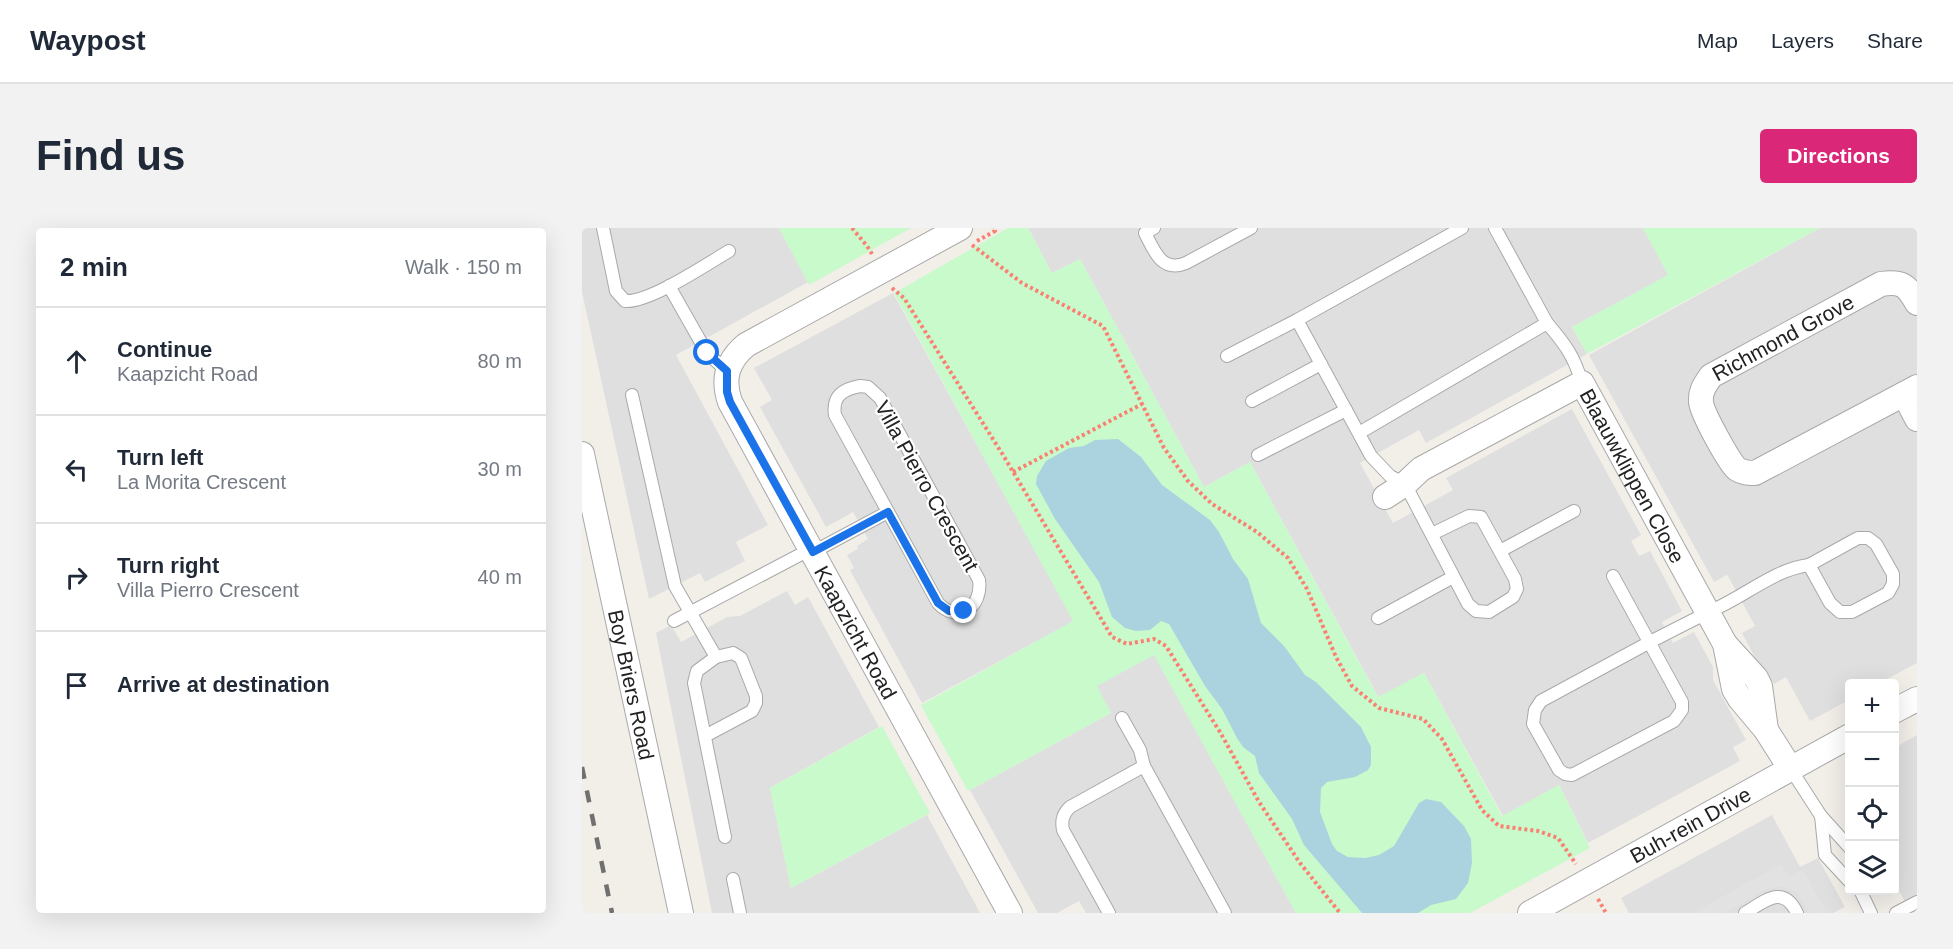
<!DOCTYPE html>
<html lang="en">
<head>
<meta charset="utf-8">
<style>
	body { margin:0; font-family:Arial,sans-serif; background:#f2f2f3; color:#1f2937 }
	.controls { position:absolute; right:18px; bottom:18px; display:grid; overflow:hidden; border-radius:6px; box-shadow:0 6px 24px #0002 }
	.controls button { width:54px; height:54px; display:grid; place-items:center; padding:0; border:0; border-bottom:2px solid #e0e1e3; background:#fff; color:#1f2937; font:30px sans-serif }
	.stop { position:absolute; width:18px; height:18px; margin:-14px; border:4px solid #1a73e8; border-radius:50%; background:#fff }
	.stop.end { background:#1a73e8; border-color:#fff; box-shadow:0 2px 6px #0008 }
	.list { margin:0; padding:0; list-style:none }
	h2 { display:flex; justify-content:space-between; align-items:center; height:78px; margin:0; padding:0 24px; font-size:26px }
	h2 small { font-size:20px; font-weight:400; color:#747a83 }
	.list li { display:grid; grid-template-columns:39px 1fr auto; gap:18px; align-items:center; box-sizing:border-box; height:108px; padding:0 24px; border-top:2px solid #e0e1e3 }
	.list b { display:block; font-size:22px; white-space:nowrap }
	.list p { margin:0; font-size:20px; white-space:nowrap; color:#747a83 }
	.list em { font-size:20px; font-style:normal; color:#747a83 }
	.icon { flex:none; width:33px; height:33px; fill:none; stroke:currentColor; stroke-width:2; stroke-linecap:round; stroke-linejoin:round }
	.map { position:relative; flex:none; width:1335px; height:685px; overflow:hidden; border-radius:6px }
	header { display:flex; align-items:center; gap:36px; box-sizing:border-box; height:84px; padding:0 30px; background:#fff; border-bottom:2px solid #e0e1e3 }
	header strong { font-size:28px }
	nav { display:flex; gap:33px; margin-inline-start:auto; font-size:21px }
	.intro { display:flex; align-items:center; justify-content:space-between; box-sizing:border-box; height:144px; padding:0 36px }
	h1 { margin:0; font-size:42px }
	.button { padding:15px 27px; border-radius:6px; background:#db2777; color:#fff; font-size:21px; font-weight:700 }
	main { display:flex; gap:36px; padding:0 36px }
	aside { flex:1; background:#fff; border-radius:6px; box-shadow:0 6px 24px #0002 }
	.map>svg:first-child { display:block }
	.residential { fill:#e0dfdf }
	.park { fill:#c8facc }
	.parking { fill:#e2e2e2 }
	.water { fill:#aad3df }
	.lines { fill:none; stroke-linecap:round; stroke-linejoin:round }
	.service-casing { stroke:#a9a9a9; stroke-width:14 }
	.minor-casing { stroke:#a9a9a9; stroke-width:26 }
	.path { stroke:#fa8072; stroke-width:4; stroke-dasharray:3 3; stroke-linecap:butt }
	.service { stroke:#fff; stroke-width:12 }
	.minor { stroke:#fff; stroke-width:24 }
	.rail { stroke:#707070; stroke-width:4.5; stroke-dasharray:12 12; stroke-linecap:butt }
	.route { stroke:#1a73e8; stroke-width:8 }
	.labels { text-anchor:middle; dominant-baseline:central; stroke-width:4.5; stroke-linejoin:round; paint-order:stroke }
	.street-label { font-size:21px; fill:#222; stroke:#fff }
</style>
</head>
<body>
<header>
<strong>Waypost</strong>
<nav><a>Map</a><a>Layers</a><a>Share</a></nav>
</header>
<div class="intro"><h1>Find us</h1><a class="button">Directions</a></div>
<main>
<aside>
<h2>2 min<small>Walk · 150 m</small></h2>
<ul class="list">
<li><svg class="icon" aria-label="ahead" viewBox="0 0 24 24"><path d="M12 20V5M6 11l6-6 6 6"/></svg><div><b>Continue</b><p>Kaapzicht Road</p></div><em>80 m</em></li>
<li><svg class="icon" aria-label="left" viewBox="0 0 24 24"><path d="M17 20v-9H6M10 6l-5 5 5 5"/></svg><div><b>Turn left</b><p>La Morita Crescent</p></div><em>30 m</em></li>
<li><svg class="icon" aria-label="right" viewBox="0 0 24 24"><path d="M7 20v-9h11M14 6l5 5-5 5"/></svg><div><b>Turn right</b><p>Villa Pierro Crescent</p></div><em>40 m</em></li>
<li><svg class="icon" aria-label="arrive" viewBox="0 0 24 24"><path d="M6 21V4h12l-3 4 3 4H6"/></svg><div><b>Arrive at destination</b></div></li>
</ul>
</aside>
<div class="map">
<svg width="1335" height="685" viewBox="0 0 1335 685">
	<rect width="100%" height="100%" fill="#f2efe9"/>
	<g class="residential">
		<polygon points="0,0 197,0 226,54 94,127 186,297 154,314 163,333 123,354 118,345 67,371 0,64"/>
		<polygon points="446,0 1061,0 1087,47 990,99 1005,126 844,215 837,202 778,235 811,295 871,262 864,250 990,181 1059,307 1049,313 1057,328 1068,323 1100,383 1080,394 1085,405 1091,415 1112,404 1131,439 1131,452 1164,512 1151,519 1158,533 1006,615 977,557 921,588 842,445 797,470 668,234 622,259 498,31 470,45"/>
		<polygon points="1238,0 1335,0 1335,435 1297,455 1268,455 1267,472 1228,493 1204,449 1192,456 1185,443 1177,437 1160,405 1173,398 1146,348 1145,347 1132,354 1007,127"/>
		<polygon points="311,65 492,393 340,475 268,342 272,340 265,327 276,321 275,318 286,311 271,284 244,299 178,179 190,172 172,140"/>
		<polygon points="205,363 213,377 226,369 297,499 188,560 209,660 345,587 398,685 130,685 74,405 89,397 99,414 145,389 158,388"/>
		<polygon points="572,426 714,685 504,685 497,673 475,685 456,685 388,562 529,485 514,458"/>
		<polygon points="1335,507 1335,685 1329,685 1313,655 1312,520"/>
		<polygon points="1190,587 1218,639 1236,630 1263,679 1251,685 1047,685 1039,670"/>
	</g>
	<g class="park">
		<polygon points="197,0 329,0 227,57"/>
		<polygon points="426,0 446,0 470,45 498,31 622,259 668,234 796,469 842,445 920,588 977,557 1008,620 888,685 714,685 572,427 515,458 529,485 386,563 339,477 491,393 312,65"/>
		<polygon points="1061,0 1238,0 1005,126 990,99 1086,47"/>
		<polygon points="300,498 348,585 209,660 188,560"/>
	</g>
	<polygon class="parking" points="1199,636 1207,648 1221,642 1245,685 1227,685 1215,665 1202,659 1195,659 1187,660 1142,685 1111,685"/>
	<polygon class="water" points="536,211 559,229 580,257 628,292 637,304 651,331 666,351 679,395 702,418 723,447 734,454 779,499 789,519 789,537 786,542 773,549 745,554 739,560 738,584 750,616 755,623 766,629 783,630 797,627 812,618 837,575 844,571 859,574 882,598 889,611 890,635 886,655 874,671 849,677 836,685 780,685 722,617 710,591 677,545 673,528 661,519 655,510 640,481 623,458 587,396 579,393 568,402 554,403 543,400 530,389 517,354 473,291 454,256 455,248 464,233 487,220 502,218 513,212"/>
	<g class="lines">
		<defs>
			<g id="service">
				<path d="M21,0l13,63 9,10c24,2 82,-37 104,-50"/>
				<path d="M572,0l-9,5c9,18 17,40 41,30l65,-35"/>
				<polyline points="87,58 125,125 145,143"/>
				<polyline points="715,92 789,228 808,248 823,256 886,376 894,383 907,384 931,369 935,361 933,351 899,289 887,288 850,306"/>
				<path d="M965,95c18,21 27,33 35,60"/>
				<polyline points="645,128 715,92 880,0"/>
				<path d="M278,158l8,1 12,11 99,182c4,28 -22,44 -41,23l-103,-188c-3,-19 8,-26 25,-29z"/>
				<polyline points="50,167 93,358 134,429 151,425 159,430 174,468 174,475 170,483 123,508"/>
				<polyline points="670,173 739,136"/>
				<polyline points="777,205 965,95 913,0"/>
				<polyline points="676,227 764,182"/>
				<polygon points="1276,310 1286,310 1294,316 1311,346 1311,356 1306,365 1270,384 1258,384 1248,375 1227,337"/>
				<polyline points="918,323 992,283"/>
				<polyline points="231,324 306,284"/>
				<path d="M1031,348l69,126v8l-8,11 -102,54 -7,-1 -6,-4 -26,-46 2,-14 6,-9 109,-59c23,-12 47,-24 71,-36 29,-14 56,-37 88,-41"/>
				<polyline points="796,390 871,349"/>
				<polyline points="92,393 229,321"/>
				<polyline points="134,429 115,443 112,455 143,609"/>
				<polyline points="540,490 558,522 562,538 643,685"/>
				<polyline points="1208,540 1239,588 1268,620"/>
				<polyline points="1239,588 1243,627 1268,654"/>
				<polyline points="151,651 158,685"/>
				<polyline points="1278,662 1289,685"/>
				<path d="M527,685l-46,-83c-2,-10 0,-16 7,-23l74,-41"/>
				<path d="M1163,685c20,-12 38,-29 52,0"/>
				<polyline points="1314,685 1335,674"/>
			</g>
			<g id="minor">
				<path id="s1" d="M378,0l-214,117c-19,16 -24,34 -16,57l280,511"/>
				<polyline points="1335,159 1322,166 1335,191"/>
				<path id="s2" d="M1322,166l-149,79c-7,0 -12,0 -18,-4 -8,-7 -35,-56 -36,-67 -1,-11 4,-17 10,-26l170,-92c21,-3 26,1 36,19"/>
				<path id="s3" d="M0,226l99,459"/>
				<path id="s4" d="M803,269l20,-13 16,-15 161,-86 143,261 9,45 6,10 26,31 24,38"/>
				<polyline points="1143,416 1174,450 1178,458 1184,502"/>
				<polyline points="1312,483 1335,471"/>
				<path id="s5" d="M948,685l320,-177"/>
			</g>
		</defs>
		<use href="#service" class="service-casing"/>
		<use href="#minor" class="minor-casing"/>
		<g class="path">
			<polyline points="270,0 285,18 290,26"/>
			<polyline points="395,13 413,3 411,0"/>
			<polyline points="390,17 440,55 521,98 582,220 606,253 630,276 675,304 706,330 725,361 754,429 770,458 797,480 841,491 860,511 900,582 917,598 956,603 976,610 994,636"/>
			<polyline points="310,60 322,70 421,227 530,409 545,416 572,411 584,418 638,504 677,574 718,635 758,685"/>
			<polyline points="431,244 560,176"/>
			<polyline points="1016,671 1024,685"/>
		</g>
		<use href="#service" class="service"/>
		<use href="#minor" class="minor"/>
		<polyline class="rail" points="0,539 30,685"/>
	</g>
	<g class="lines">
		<polyline class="route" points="125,125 145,143 145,164 148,174 231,324 306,284 356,375 367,383 382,383"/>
	</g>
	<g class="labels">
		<g class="street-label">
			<text stroke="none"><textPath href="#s2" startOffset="374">Richmond Grove</textPath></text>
			<text stroke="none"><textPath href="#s4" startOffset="334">Blaauwklippen Close</textPath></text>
			<text transform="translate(345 258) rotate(61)">Villa Pierro Crescent</text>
			<text stroke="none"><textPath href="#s1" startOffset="570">Kaapzicht Road</textPath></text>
			<text stroke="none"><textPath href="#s3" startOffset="236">Boy Briers Road</textPath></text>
			<text stroke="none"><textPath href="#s5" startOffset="183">Buh-rein Drive</textPath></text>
		</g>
	</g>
</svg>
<div class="controls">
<button>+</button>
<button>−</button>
<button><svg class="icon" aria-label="locate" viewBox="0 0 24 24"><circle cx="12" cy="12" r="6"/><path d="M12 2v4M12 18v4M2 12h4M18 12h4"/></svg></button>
<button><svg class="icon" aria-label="layers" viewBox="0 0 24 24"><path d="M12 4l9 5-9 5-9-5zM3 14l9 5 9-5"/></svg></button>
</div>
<div class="stop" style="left:125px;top:125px"></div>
<div class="stop end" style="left:382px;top:383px"></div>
</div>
</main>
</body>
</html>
